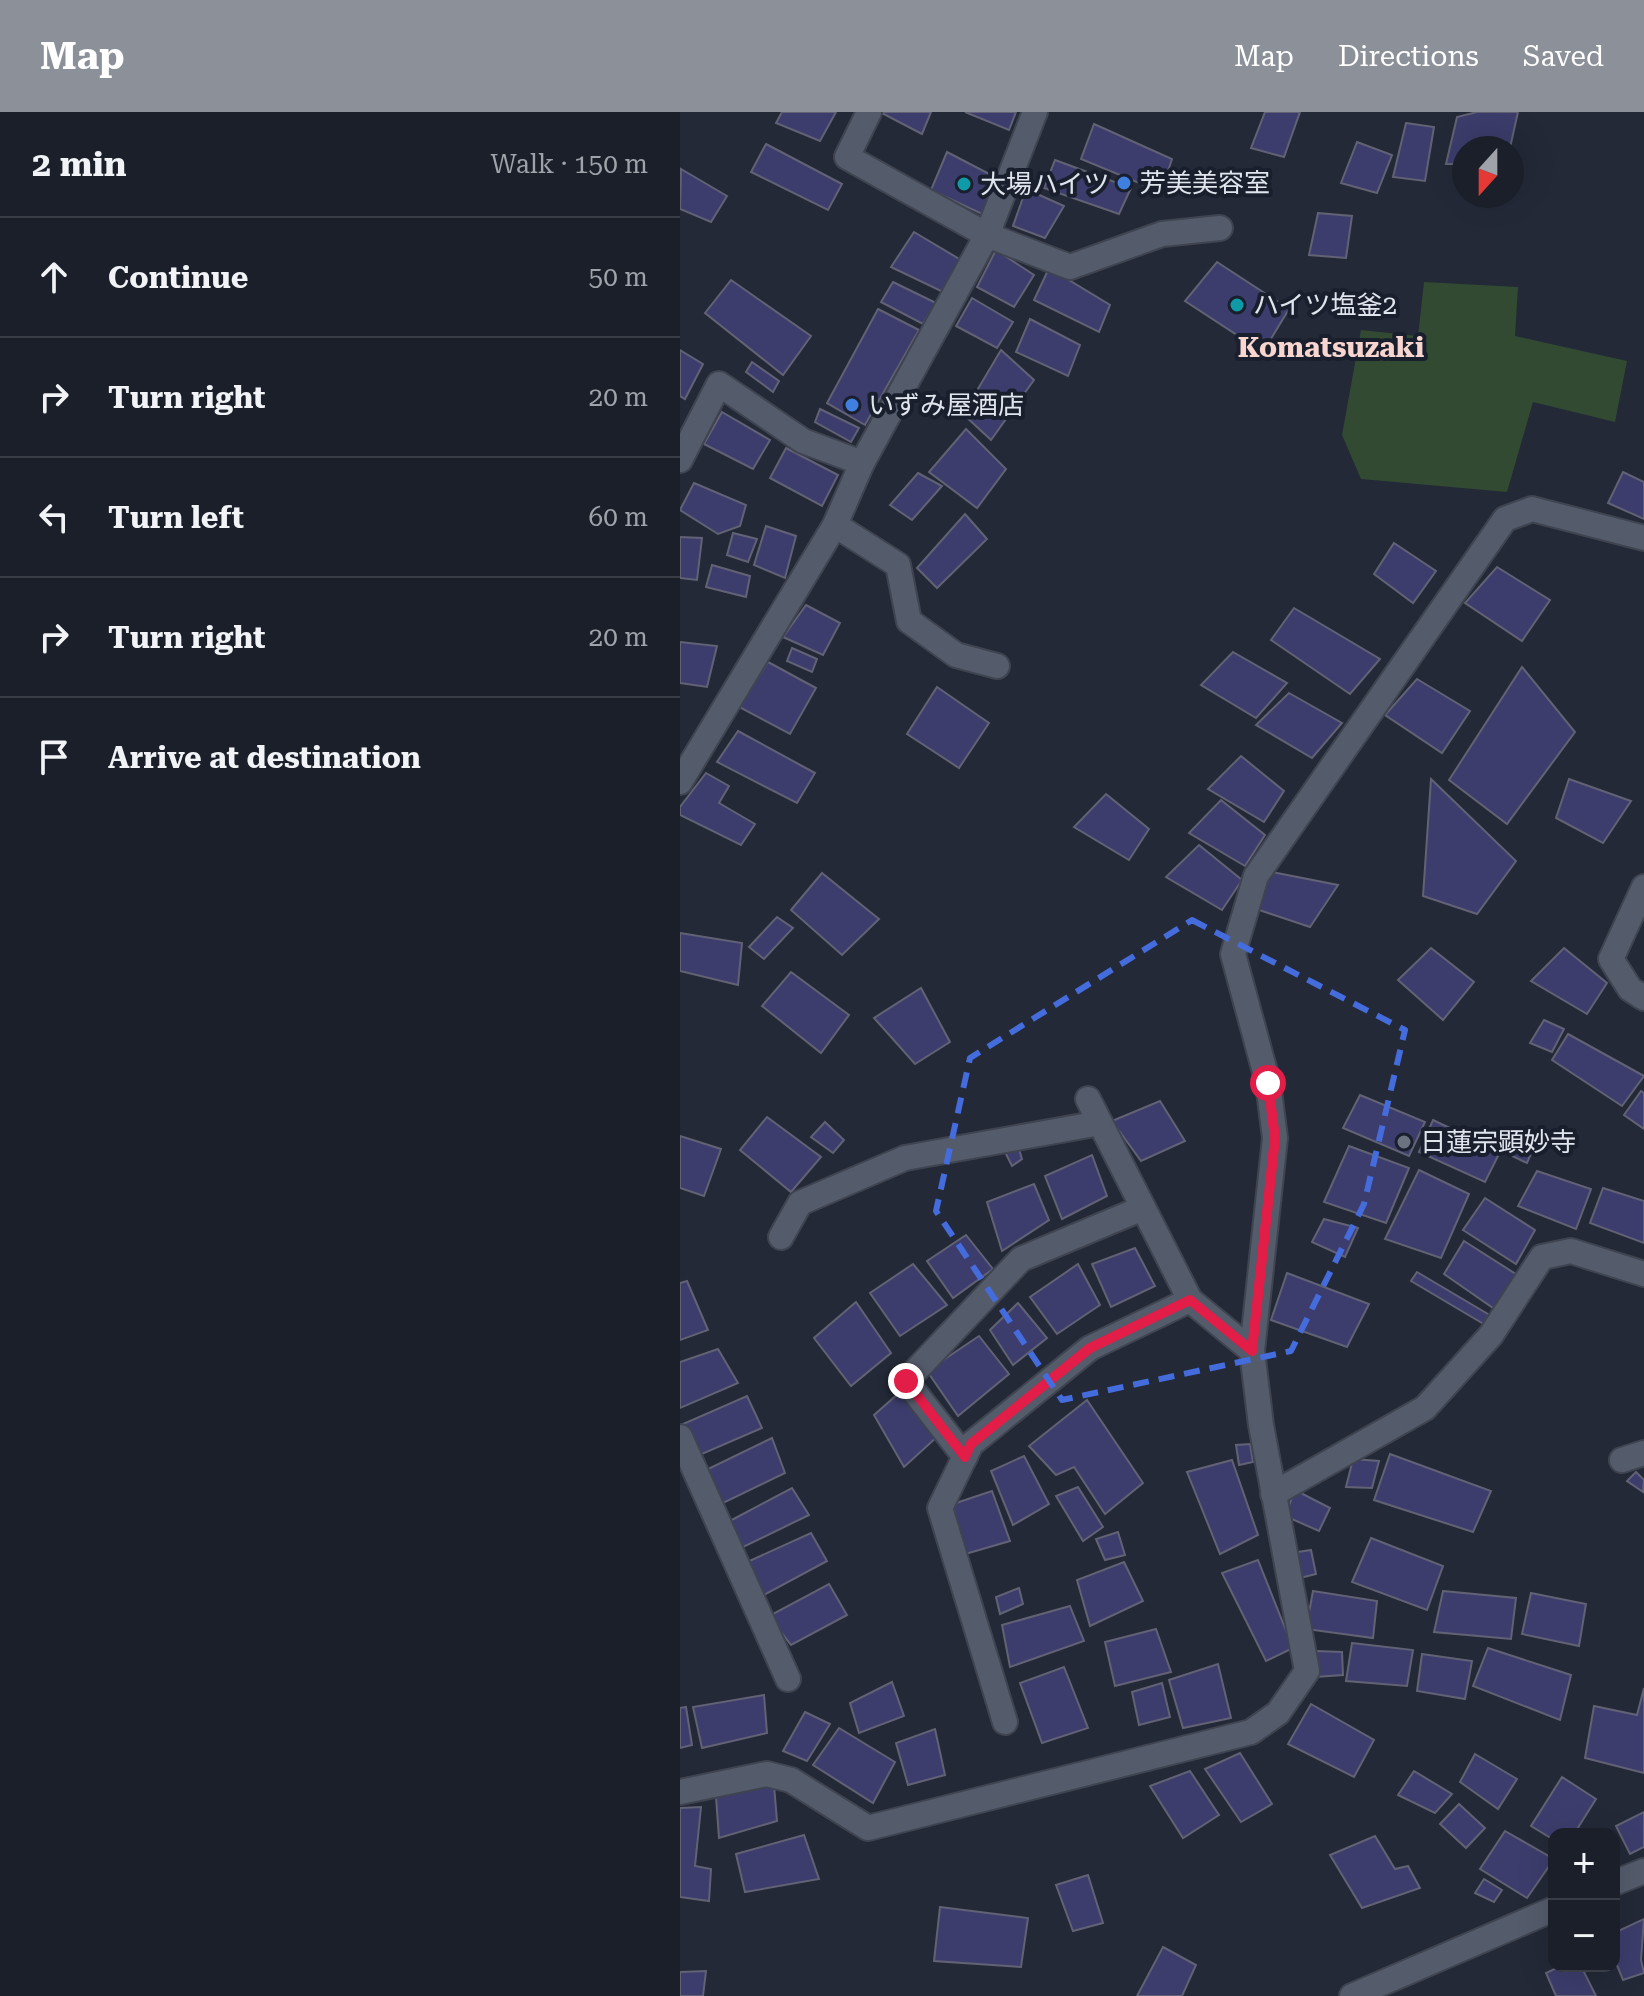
<!DOCTYPE html>
<html lang="en">
<head>
<meta charset="utf-8">
<style>
	body { margin:0; font-family:"Roboto Serif","Noto Sans JP",serif; background:#232731; color:#f1f3f6 }
	.controls { position:absolute; right:24px; bottom:24px; display:grid; overflow:hidden; border-radius:16px; box-shadow:0 8px 32px #0002 }
	.controls button { width:72px; height:72px; display:grid; place-items:center; padding:0; border:0; border-bottom:2px solid #383d46; background:#1a1f29; color:#f1f3f6; font:40px sans-serif }
	.compass { position:absolute; left:772px; top:24px; width:72px; height:72px; border-radius:50%; background:#1a1f29; box-shadow:0 8px 32px #0002; rotate:201deg }
	.stop { position:absolute; width:24px; height:24px; margin:-18px; border:6px solid #e11d48; border-radius:50%; background:#fff }
	.stop.end { background:#e11d48; border-color:#fff; box-shadow:0 2px 8px #0008 }
	.list { margin:0; padding:0; list-style:none }
	h2 { display:flex; justify-content:space-between; align-items:center; height:104px; margin:0; padding:0 32px; font-size:34px }
	h2 small { font-size:26px; font-weight:400; color:#9fa2a8 }
	.list li { display:grid; grid-template-columns:52px 1fr auto; gap:24px; align-items:center; box-sizing:border-box; height:120px; padding:0 32px; border-top:2px solid #383d46 }
	.list b { display:block; font-size:30px; white-space:nowrap }
	.list em { font-size:26px; font-style:normal; color:#9fa2a8 }
	.icon { flex:none; width:44px; height:44px; fill:none; stroke:currentColor; stroke-width:2; stroke-linecap:round; stroke-linejoin:round }
	.map { position:relative; flex:none; width:964px; height:1884px; overflow:hidden }
	header { display:flex; align-items:center; gap:48px; box-sizing:border-box; height:112px; padding:0 40px; background:#8c9099; color:#fff }
	header strong { font-size:38px }
	nav { display:flex; gap:44px; margin-inline-start:auto; font-size:28px }
	main { display:flex }
	aside { flex:1; background:#1a1f29 }
	.map>svg:first-child { display:block }
	.green { fill:#314a31 }
	.building { fill:#3d3d6d; stroke:#616274; stroke-width:2 }
	.lines { fill:none; stroke-linecap:round; stroke-linejoin:round }
	.minor-casing { stroke:#3f4450; stroke-width:28 }
	.minor { stroke:#545b6b; stroke-width:24 }
	.route { stroke:#e11d48; stroke-width:10 }
	.marked { fill:none; stroke:#446cdc; stroke-width:6; stroke-dasharray:16 10; stroke-linejoin:round }
	.shop-dot { fill:#3f7fe0; stroke:#1a1f2d; stroke-width:3 }
	.culture-dot { fill:#0f9aa8; stroke:#1a1f2d; stroke-width:3 }
	.worship-dot { fill:#6b7280; stroke:#1a1f2d; stroke-width:3 }
	.labels { text-anchor:middle; dominant-baseline:central; stroke-width:8; stroke-linejoin:round; paint-order:stroke }
	.poi-label { font-size:26px; fill:#e0e4ed; stroke:#1a1f2d; text-anchor:start }
	.neighbourhood-label { font-size:28px; font-weight:bold; fill:#f8d6cf; stroke:#1a1f2d }
</style>
</head>
<body>
<header>
<strong>Map</strong>
<nav><a>Map</a><a>Directions</a><a>Saved</a></nav>
</header>
<main>
<aside>
<h2>2 min<small>Walk · 150 m</small></h2>
<ul class="list">
<li><svg class="icon" aria-label="ahead" viewBox="0 0 24 24"><path d="M12 20V5M6 11l6-6 6 6"/></svg><div><b>Continue</b></div><em>50 m</em></li>
<li><svg class="icon" aria-label="right" viewBox="0 0 24 24"><path d="M7 20v-9h11M14 6l5 5-5 5"/></svg><div><b>Turn right</b></div><em>20 m</em></li>
<li><svg class="icon" aria-label="left" viewBox="0 0 24 24"><path d="M17 20v-9H6M10 6l-5 5 5 5"/></svg><div><b>Turn left</b></div><em>60 m</em></li>
<li><svg class="icon" aria-label="right" viewBox="0 0 24 24"><path d="M7 20v-9h11M14 6l5 5-5 5"/></svg><div><b>Turn right</b></div><em>20 m</em></li>
<li><svg class="icon" aria-label="arrive" viewBox="0 0 24 24"><path d="M6 21V4h12l-3 4 3 4H6"/></svg><div><b>Arrive at destination</b></div></li>
</ul>
</aside>
<div class="map">
<svg width="964" height="1884" viewBox="0 0 964 1884">
	<rect width="100%" height="100%" fill="#232937"/>
	<polygon class="green" points="744,170 838,175 835,224 947,249 935,310 853,290 827,380 681,367 662,323 681,218 738,224"/>
	<g class="building">
		<polygon points="102,0 156,0 140,29 96,11"/>
		<polygon points="200,0 251,0 242,22"/>
		<polygon points="285,0 336,0 329,18"/>
		<polygon points="585,0 620,0 604,45 571,36"/>
		<polygon points="797,0 838,0 830,36 784,36 784,52 766,52 777,5"/>
		<polygon points="726,11 754,15 745,69 713,65"/>
		<polygon points="414,12 492,47 481,80 401,47"/>
		<polygon points="677,30 712,43 697,81 661,71"/>
		<polygon points="86,32 162,72 148,98 71,60"/>
		<polygon points="267,40 317,66 302,102 251,78"/>
		<polygon points="375,48 451,76 439,102 364,76"/>
		<polygon points="1,57 47,84 31,110 0,97"/>
		<polygon points="346,77 384,94 365,126 333,114"/>
		<polygon points="638,101 672,104 666,146 629,143"/>
		<polygon points="234,120 281,148 263,180 211,155"/>
		<polygon points="316,138 354,163 334,195 297,175"/>
		<polygon points="537,150 609,197 583,240 505,189"/>
		<polygon points="369,156 430,193 419,220 354,188"/>
		<polygon points="51,168 131,224 103,263 25,201"/>
		<polygon points="213,170 256,191 243,212 201,190"/>
		<polygon points="292,186 333,210 317,236 276,214"/>
		<polygon points="198,197 239,218 185,313 147,291"/>
		<polygon points="350,207 400,233 388,264 336,240"/>
		<polygon points="0,238 23,252 5,287 0,284"/>
		<polygon points="321,238 354,268 311,328 283,302"/>
		<polygon points="72,250 99,269 93,280 66,260"/>
		<polygon points="140,297 179,316 171,330 135,310"/>
		<polygon points="42,300 90,328 73,357 24,332"/>
		<polygon points="286,317 326,357 297,396 249,360"/>
		<polygon points="106,336 158,363 142,394 90,366"/>
		<polygon points="943,360 964,370 964,407 928,391"/>
		<polygon points="238,361 262,374 232,408 210,393"/>
		<polygon points="14,371 66,393 60,414 38,422 0,398"/>
		<polygon points="285,402 307,427 257,476 237,456"/>
		<polygon points="86,414 116,424 105,466 74,453"/>
		<polygon points="53,421 77,427 68,450 47,443"/>
		<polygon points="0,425 22,426 17,468 0,466"/>
		<polygon points="714,431 756,459 733,491 694,462"/>
		<polygon points="32,453 70,464 66,485 26,475"/>
		<polygon points="817,455 870,488 842,529 785,491"/>
		<polygon points="126,493 160,511 143,543 103,525"/>
		<polygon points="614,496 700,547 670,582 591,528"/>
		<polygon points="0,530 37,534 27,575 0,571"/>
		<polygon points="112,536 137,547 132,560 107,549"/>
		<polygon points="553,540 607,571 576,606 521,573"/>
		<polygon points="88,550 136,576 110,622 59,595"/>
		<polygon points="842,555 895,620 827,712 769,668"/>
		<polygon points="737,567 790,599 762,641 705,603"/>
		<polygon points="257,575 309,611 279,656 227,622"/>
		<polygon points="609,581 662,611 632,646 576,613"/>
		<polygon points="58,619 135,661 117,691 37,650"/>
		<polygon points="561,644 604,679 584,710 528,677"/>
		<polygon points="26,661 49,674 39,691 75,712 61,733 0,703 0,695"/>
		<polygon points="751,667 836,749 797,802 743,784"/>
		<polygon points="889,667 951,689 923,731 876,706"/>
		<polygon points="426,682 469,717 449,748 394,715"/>
		<polygon points="541,688 585,723 565,754 509,721"/>
		<polygon points="519,733 562,768 542,798 486,765"/>
		<polygon points="592,760 658,773 630,815 576,797"/>
		<polygon points="142,761 199,807 162,843 111,798"/>
		<polygon points="97,805 113,816 84,847 69,835"/>
		<polygon points="0,821 62,831 58,873 0,859"/>
		<polygon points="751,836 794,870 763,908 718,868"/>
		<polygon points="884,836 927,871 907,902 851,869"/>
		<polygon points="111,860 169,903 141,941 82,894"/>
		<polygon points="241,876 270,930 235,952 194,906"/>
		<polygon points="864,908 884,917 872,940 850,931"/>
		<polygon points="888,922 964,964 942,994 872,948"/>
		<polygon points="961,979 964,981 964,1017 944,1003"/>
		<polygon points="680,983 745,1010 729,1044 663,1016"/>
		<polygon points="480,989 505,1029 461,1049 432,1009"/>
		<polygon points="87,1005 141,1045 111,1080 60,1038"/>
		<polygon points="753,1008 820,1040 805,1070 739,1040"/>
		<polygon points="145,1010 164,1028 153,1041 131,1025"/>
		<polygon points="837,1019 856,1030 847,1051 826,1041"/>
		<polygon points="0,1024 41,1037 24,1084 0,1076"/>
		<polygon points="338,1034 342,1047 332,1054 325,1040"/>
		<polygon points="669,1034 729,1056 706,1111 644,1090"/>
		<polygon points="412,1043 427,1084 382,1107 365,1064"/>
		<polygon points="739,1058 789,1082 761,1146 705,1127"/>
		<polygon points="857,1059 911,1077 896,1117 838,1094"/>
		<polygon points="354,1072 369,1108 322,1139 307,1090"/>
		<polygon points="923,1076 964,1089 964,1131 910,1111"/>
		<polygon points="805,1086 855,1118 836,1152 783,1118"/>
		<polygon points="644,1107 678,1116 665,1145 632,1130"/>
		<polygon points="286,1123 313,1157 273,1186 247,1149"/>
		<polygon points="784,1129 839,1164 816,1198 764,1162"/>
		<polygon points="455,1136 475,1174 431,1195 412,1152"/>
		<polygon points="233,1152 267,1193 220,1224 190,1181"/>
		<polygon points="398,1152 420,1193 377,1222 350,1185"/>
		<polygon points="737,1160 813,1205 807,1214 731,1169"/>
		<polygon points="607,1161 689,1192 667,1235 591,1208"/>
		<polygon points="7,1169 28,1218 0,1228 0,1171"/>
		<polygon points="176,1190 211,1241 171,1274 134,1226"/>
		<polygon points="338,1191 367,1226 333,1253 310,1218"/>
		<polygon points="299,1224 329,1262 278,1304 247,1259"/>
		<polygon points="38,1237 58,1271 0,1296 0,1250"/>
		<polygon points="219,1281 258,1324 224,1355 194,1303"/>
		<polygon points="67,1284 82,1316 15,1345 3,1312"/>
		<polygon points="407,1288 463,1371 425,1402 394,1355 376,1363 349,1334"/>
		<polygon points="92,1326 105,1361 39,1393 24,1359"/>
		<polygon points="570,1332 573,1350 559,1353 556,1333"/>
		<polygon points="710,1342 811,1379 793,1420 694,1388"/>
		<polygon points="344,1344 369,1392 333,1413 311,1359"/>
		<polygon points="673,1347 699,1349 692,1376 666,1375"/>
		<polygon points="552,1348 578,1423 540,1442 507,1360"/>
		<polygon points="956,1360 964,1368 963,1380 947,1369"/>
		<polygon points="398,1375 423,1415 403,1429 376,1384"/>
		<polygon points="112,1376 129,1403 61,1436 46,1411"/>
		<polygon points="615,1378 650,1396 639,1419 605,1404"/>
		<polygon points="312,1379 330,1429 282,1443 273,1392"/>
		<polygon points="438,1420 445,1443 425,1448 416,1427"/>
		<polygon points="131,1421 147,1449 84,1483 65,1451"/>
		<polygon points="691,1426 763,1454 747,1498 672,1470"/>
		<polygon points="631,1438 636,1462 616,1467 611,1441"/>
		<polygon points="578,1448 613,1536 586,1549 542,1461"/>
		<polygon points="444,1450 463,1489 410,1514 397,1468"/>
		<polygon points="149,1472 167,1503 111,1533 89,1504"/>
		<polygon points="339,1476 343,1492 320,1502 316,1485"/>
		<polygon points="633,1479 697,1489 693,1526 626,1517"/>
		<polygon points="763,1479 836,1486 831,1527 754,1520"/>
		<polygon points="851,1481 906,1492 899,1534 842,1522"/>
		<polygon points="390,1494 404,1529 330,1555 322,1513"/>
		<polygon points="476,1517 491,1560 435,1574 425,1530"/>
		<polygon points="672,1531 733,1538 727,1574 666,1569"/>
		<polygon points="808,1536 891,1563 880,1608 793,1574"/>
		<polygon points="637,1539 662,1540 663,1563 636,1565"/>
		<polygon points="742,1542 792,1549 785,1587 737,1579"/>
		<polygon points="538,1552 551,1606 503,1616 489,1568"/>
		<polygon points="384,1555 408,1616 362,1631 340,1571"/>
		<polygon points="212,1570 224,1604 179,1621 170,1591"/>
		<polygon points="482,1571 490,1605 459,1613 452,1580"/>
		<polygon points="964,1576 964,1661 905,1646 914,1594 957,1603"/>
		<polygon points="84,1583 87,1621 22,1636 13,1595"/>
		<polygon points="631,1592 694,1628 674,1665 608,1632"/>
		<polygon points="6,1595 12,1633 0,1636 0,1596"/>
		<polygon points="125,1600 150,1612 127,1649 103,1639"/>
		<polygon points="159,1616 215,1650 193,1691 133,1653"/>
		<polygon points="255,1617 265,1663 228,1673 216,1631"/>
		<polygon points="560,1641 592,1692 561,1710 525,1657"/>
		<polygon points="795,1642 837,1667 818,1697 780,1670"/>
		<polygon points="510,1659 539,1703 503,1726 470,1674"/>
		<polygon points="734,1659 772,1682 755,1701 718,1683"/>
		<polygon points="882,1665 916,1687 894,1722 874,1722 874,1728 851,1714"/>
		<polygon points="94,1673 97,1709 39,1726 36,1685"/>
		<polygon points="779,1692 805,1716 786,1736 760,1712"/>
		<polygon points="21,1695 15,1754 31,1757 29,1789 0,1785 0,1696"/>
		<polygon points="964,1700 964,1735 950,1742 936,1714"/>
		<polygon points="825,1719 874,1747 847,1786 800,1757"/>
		<polygon points="124,1723 139,1767 65,1780 56,1742"/>
		<polygon points="695,1724 715,1757 728,1754 740,1776 682,1796 650,1743"/>
		<polygon points="408,1763 423,1811 393,1819 376,1773"/>
		<polygon points="804,1767 822,1778 814,1790 795,1781"/>
		<polygon points="260,1795 348,1806 341,1855 254,1849"/>
		<polygon points="964,1807 961,1848 964,1861 943,1868 934,1846 934,1821"/>
		<polygon points="483,1835 516,1853 502,1884 457,1884"/>
		<polygon points="881,1854 901,1854 916,1884 876,1884 866,1861"/>
		<polygon points="26,1859 23,1884 0,1884 0,1860"/>
	</g>
	<g class="lines">
		<defs>
			<g id="minor">
				<polyline points="189,0 167,45 307,123 390,155 482,122 540,116"/>
				<polyline points="0,348 39,272 123,329 182,351"/>
				<polyline points="155,413 218,453 229,509 276,543 317,554"/>
				<polyline points="0,670 155,413 182,351 307,123 355,0"/>
				<polyline points="964,775 931,847 950,877 964,886"/>
				<polyline points="408,987 510,1188 572,1239"/>
				<polyline points="101,1125 120,1091 225,1046 420,1011"/>
				<polyline points="0,1325 108,1567"/>
				<polyline points="285,1345 226,1269 341,1147 463,1096"/>
				<polyline points="942,1348 964,1341"/>
				<polyline points="593,1382 745,1296 811,1223 862,1145 891,1139 964,1162"/>
				<polyline points="325,1610 260,1396 291,1332 410,1236 510,1188"/>
				<polyline points="0,1680 87,1662 111,1668 188,1716 571,1620 598,1601 627,1559 581,1313 572,1239 595,1026 588,971 553,842 576,764 825,407 852,397 964,426"/>
				<polyline points="934,1771 964,1759"/>
				<polyline points="672,1884 874,1797"/>
			</g>
		</defs>
		<use href="#minor" class="minor-casing"/>
		<use href="#minor" class="minor"/>
	</g>
	<g class="lines">
		<polyline class="route" points="226,1269 285,1345 291,1332 410,1236 510,1188 572,1239 595,1026 588,971"/>
	</g>
	<path class="marked" d="M512,808l213,110 -41,174 -73,147 -229,49 -126,-189 34,-153z"/>
	<g class="shop-dot">
		<circle cx="444" cy="71" r="8"/>
		<circle cx="172" cy="293" r="8"/>
	</g>
	<g class="culture-dot">
		<circle cx="284" cy="72" r="8"/>
		<circle cx="557" cy="193" r="8"/>
	</g>
	<circle class="worship-dot" cx="724" cy="1030" r="8"/>
	<g class="labels">
		<g class="poi-label">
			<text x="460" y="71">芳美美容室</text>
			<text x="300" y="72">大場ハイツ</text>
			<text x="573" y="193">ハイツ塩釜2</text>
			<text x="188" y="293">いずみ屋酒店</text>
			<text x="740" y="1030">日蓮宗顕妙寺</text>
		</g>
		<g class="neighbourhood-label">
			<text x="651" y="235">Komatsuzaki</text>
		</g>
	</g>
</svg>
<div class="controls">
<button>+</button>
<button>−</button>
</div>
<svg class="compass" viewBox="-18 -18 36 36"><path d="M0-13l5 13h-10z" fill="#e53935"/><path d="M0 13l5-13h-10z" fill="#9fa2a8"/></svg>
<div class="stop" style="left:588px;top:971px"></div>
<div class="stop end" style="left:226px;top:1269px"></div>
</div>
</main>
</body>
</html>
